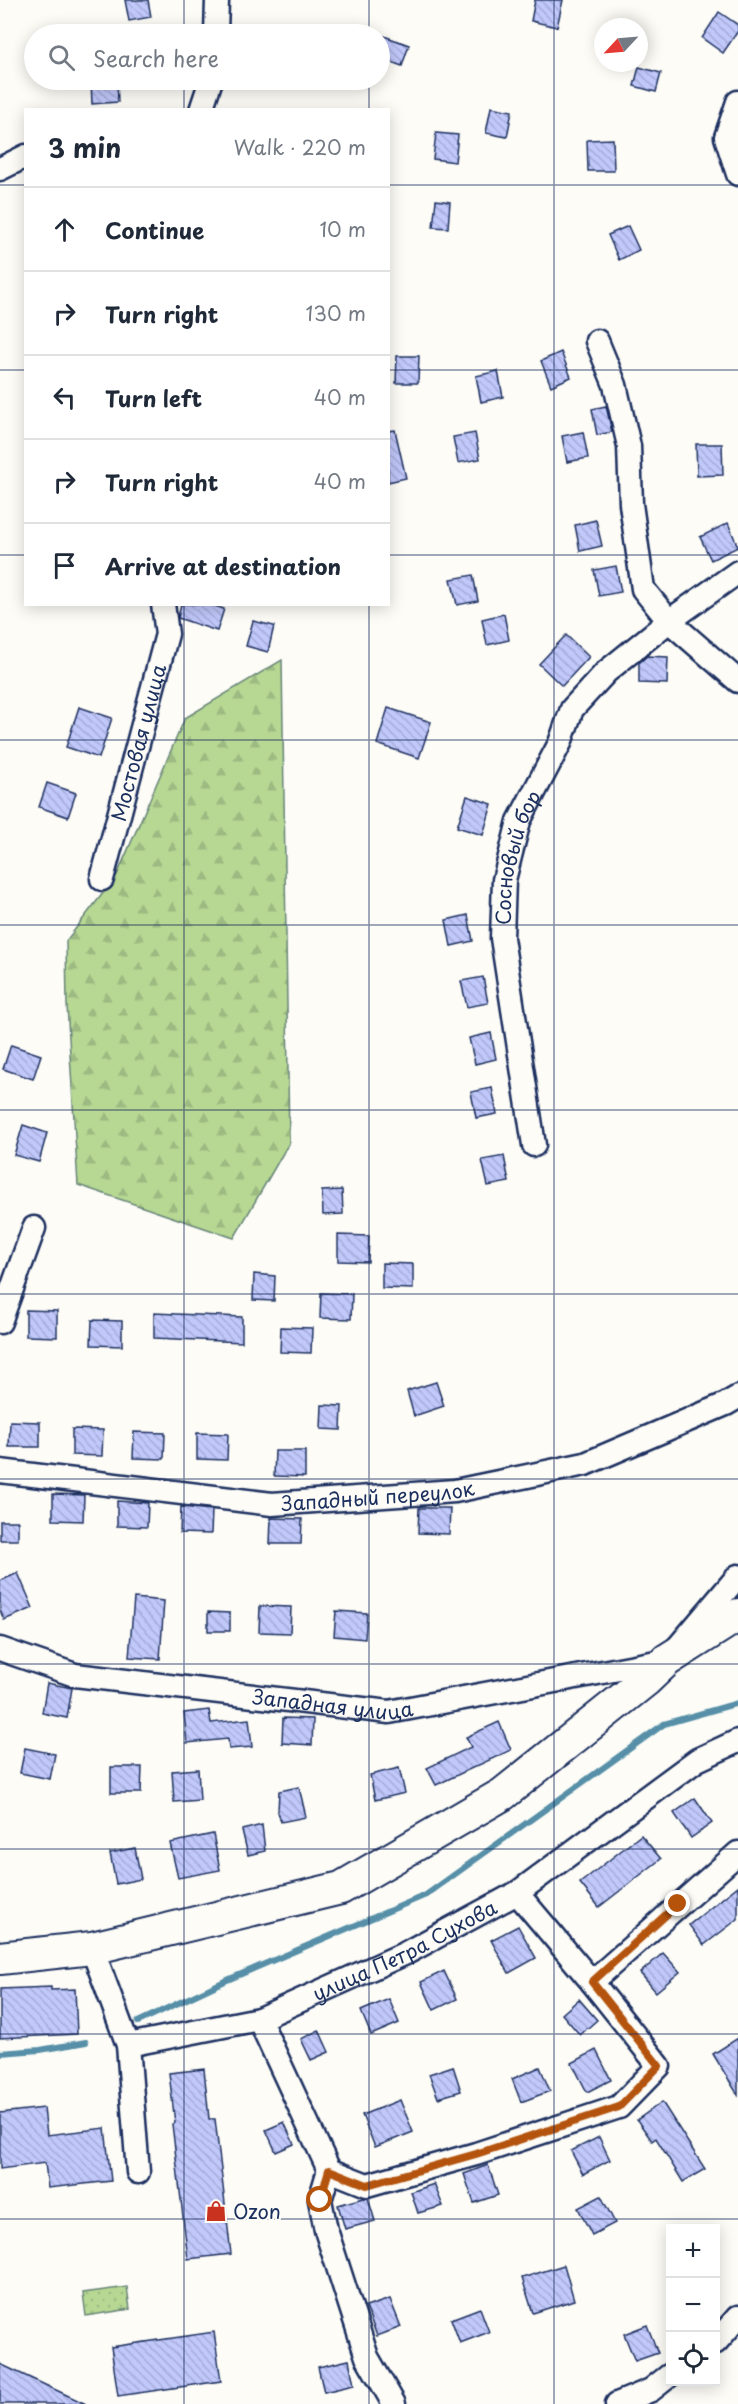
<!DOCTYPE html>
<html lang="en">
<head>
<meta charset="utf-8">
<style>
	body { margin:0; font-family:"Playpen Sans",sans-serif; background:#f2f2f3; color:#1f2937 }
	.controls { position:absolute; right:18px; bottom:18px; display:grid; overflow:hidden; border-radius:0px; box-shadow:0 3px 15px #0003 }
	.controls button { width:54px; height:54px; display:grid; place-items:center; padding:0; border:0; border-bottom:2px solid #e0e1e3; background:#fff; color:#1f2937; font:30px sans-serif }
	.compass { position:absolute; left:594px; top:18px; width:54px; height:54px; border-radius:50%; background:#fff; box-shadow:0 3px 15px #0003; rotate:244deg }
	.stop { position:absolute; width:18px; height:18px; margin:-14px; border:4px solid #b45309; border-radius:50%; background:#fff }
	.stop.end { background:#b45309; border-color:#fff; box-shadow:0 2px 6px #0008 }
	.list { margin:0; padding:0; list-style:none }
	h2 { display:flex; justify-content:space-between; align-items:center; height:78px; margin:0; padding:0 24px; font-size:26px }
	h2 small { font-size:20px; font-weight:400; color:#747a83 }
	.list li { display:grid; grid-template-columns:39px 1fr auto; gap:18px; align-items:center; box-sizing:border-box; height:84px; padding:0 24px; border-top:2px solid #e0e1e3 }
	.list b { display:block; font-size:22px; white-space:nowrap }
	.list em { font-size:20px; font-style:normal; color:#747a83 }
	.icon { flex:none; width:33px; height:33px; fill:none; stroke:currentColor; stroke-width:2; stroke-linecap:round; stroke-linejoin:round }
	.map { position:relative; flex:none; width:738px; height:2404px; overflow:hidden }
	.search { position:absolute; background:#fff; box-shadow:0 3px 15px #0003; left:24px; top:24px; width:366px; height:66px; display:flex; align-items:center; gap:15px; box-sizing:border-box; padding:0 21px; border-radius:33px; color:#747a83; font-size:22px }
	.panel { position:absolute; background:#fff; box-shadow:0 3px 15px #0003; left:24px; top:108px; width:366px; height:498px; border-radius:0px }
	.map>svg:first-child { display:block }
	.forest { fill:url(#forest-firs); stroke:#688478; stroke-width:1.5 }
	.park { fill:url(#park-dots); stroke:#688478; stroke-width:1.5 }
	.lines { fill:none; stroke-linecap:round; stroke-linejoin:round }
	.stream { stroke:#568fa7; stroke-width:6 }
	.building { fill:url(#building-back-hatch); stroke:#1b2f5e; stroke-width:1.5 }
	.street-casing { stroke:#1b2f5e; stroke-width:27 }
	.secondary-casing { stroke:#1b2f5e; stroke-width:36 }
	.street { stroke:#fdfcf7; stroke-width:22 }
	.secondary { stroke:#fdfcf7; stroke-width:32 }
	.route { stroke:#b45309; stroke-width:8 }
	.grid { fill:none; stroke:#1b2f5e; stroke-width:1.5; stroke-opacity:0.55 }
	.labels { text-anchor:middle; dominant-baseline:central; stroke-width:4.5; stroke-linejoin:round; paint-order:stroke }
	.street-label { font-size:20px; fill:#1b2f5e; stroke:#fdfcf7 }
	.poi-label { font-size:20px; fill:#1b2f5e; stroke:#fdfcf7; text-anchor:start }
</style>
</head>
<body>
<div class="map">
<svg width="738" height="2404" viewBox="0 0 738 2404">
	<defs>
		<pattern id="forest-firs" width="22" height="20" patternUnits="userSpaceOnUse" patternTransform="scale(1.5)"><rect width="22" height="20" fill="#b6d893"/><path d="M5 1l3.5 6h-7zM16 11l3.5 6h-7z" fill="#9cba81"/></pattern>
		<pattern id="park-dots" width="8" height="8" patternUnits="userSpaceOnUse" patternTransform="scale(1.5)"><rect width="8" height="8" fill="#b6d893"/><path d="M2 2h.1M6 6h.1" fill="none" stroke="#9cba81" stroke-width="1.8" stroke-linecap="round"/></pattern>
		<pattern id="building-back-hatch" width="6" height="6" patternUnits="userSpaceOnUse" patternTransform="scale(1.5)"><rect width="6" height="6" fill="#c1c8fa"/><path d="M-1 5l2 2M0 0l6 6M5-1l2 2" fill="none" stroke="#a5acd9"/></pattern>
	</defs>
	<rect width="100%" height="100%" fill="#fdfcf7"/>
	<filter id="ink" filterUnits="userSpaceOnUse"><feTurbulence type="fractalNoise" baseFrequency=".0167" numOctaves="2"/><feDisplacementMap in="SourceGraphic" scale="12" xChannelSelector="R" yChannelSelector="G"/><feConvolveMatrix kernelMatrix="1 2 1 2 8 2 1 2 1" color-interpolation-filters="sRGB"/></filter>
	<g filter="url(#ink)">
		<polygon class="forest" points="282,660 289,1143 234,1238 78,1185 67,1005 66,941 117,875 185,718"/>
		<polygon class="park" points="127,2287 130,2309 86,2316 83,2293"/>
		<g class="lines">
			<g class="stream">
				<polyline points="138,2022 225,1981 426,1895 664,1724 738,1703"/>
				<polyline points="0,2053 40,2050 86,2042"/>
			</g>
		</g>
		<g class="building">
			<polygon points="125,0 148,0 151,17 129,21"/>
			<polygon points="535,0 563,0 557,27 531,21"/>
			<polygon points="719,12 738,25 738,31 723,53 702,38"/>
			<polygon points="384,36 409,45 402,66 380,58 380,49"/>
			<polygon points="639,67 661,73 656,92 634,86"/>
			<polygon points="117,80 118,102 92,104 91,81"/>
			<polygon points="491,107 512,111 507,137 486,133"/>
			<polygon points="436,133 458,135 455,162 433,159"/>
			<polygon points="613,139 614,171 588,171 587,140"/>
			<polygon points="436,200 450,202 448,228 433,227"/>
			<polygon points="628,226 639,250 619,260 608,235"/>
			<polygon points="561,352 571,377 551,386 541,361"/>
			<polygon points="397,356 419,356 418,383 396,383"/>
			<polygon points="498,371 503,397 481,402 476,376"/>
			<polygon points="606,406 612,432 597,435 592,409"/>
			<polygon points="395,430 406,478 388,482 388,431"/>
			<polygon points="583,432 588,458 567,462 562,436"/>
			<polygon points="475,433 480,459 458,463 453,437"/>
			<polygon points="696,444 722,444 723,475 697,476"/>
			<polygon points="596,520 602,546 580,551 575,525"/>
			<polygon points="728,523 738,547 711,560 700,537"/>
			<polygon points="616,566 621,592 599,596 594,570"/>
			<polygon points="473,575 478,601 457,605 451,579"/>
			<polygon points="181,604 209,604 224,609 217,631 178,618"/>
			<polygon points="504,614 509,640 487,645 482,619"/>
			<polygon points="253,621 274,626 268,652 246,646"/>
			<polygon points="566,635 589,657 562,686 539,664"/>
			<polygon points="647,656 668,657 667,684 639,683 639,663"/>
			<polygon points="79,707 112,718 99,758 66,747"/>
			<polygon points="388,708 431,722 419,758 377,744"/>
			<polygon points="47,783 76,793 68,817 39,807"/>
			<polygon points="467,796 492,804 483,835 457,827"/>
			<polygon points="468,915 473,941 451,946 446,920"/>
			<polygon points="483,977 488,1003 467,1007 461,981"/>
			<polygon points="491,1033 496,1059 475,1064 469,1038"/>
			<polygon points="11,1045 41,1055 33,1079 3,1069"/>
			<polygon points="492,1088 497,1114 476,1118 471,1092"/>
			<polygon points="23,1125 47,1133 39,1162 14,1155"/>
			<polygon points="504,1156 509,1182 488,1186 482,1160"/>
			<polygon points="342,1190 343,1214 323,1215 322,1191"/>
			<polygon points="338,1235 369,1236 368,1262 338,1261"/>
			<polygon points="382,1263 413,1264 413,1289 382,1288"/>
			<polygon points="254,1274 275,1276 274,1301 253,1300"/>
			<polygon points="321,1293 352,1294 351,1319 320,1318"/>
			<polygon points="26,1310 57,1311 57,1337 26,1336"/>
			<polygon points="154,1313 242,1317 242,1342 154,1338"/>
			<polygon points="92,1320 122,1321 122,1346 91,1345"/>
			<polygon points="281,1327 312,1328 311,1353 280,1352"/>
			<polygon points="436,1382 444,1406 414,1416 407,1391"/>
			<polygon points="322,1405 342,1406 341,1430 321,1429"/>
			<polygon points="10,1421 40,1422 40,1447 9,1447"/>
			<polygon points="72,1429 103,1430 102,1456 72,1455"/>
			<polygon points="134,1432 165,1433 164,1459 133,1458"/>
			<polygon points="197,1433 228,1434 227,1460 197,1459"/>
			<polygon points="275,1451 305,1451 305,1477 274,1476"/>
			<polygon points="53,1494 84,1495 83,1521 53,1520"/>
			<polygon points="117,1501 148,1503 147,1527 117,1526"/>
			<polygon points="181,1507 212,1510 211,1534 180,1533"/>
			<polygon points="419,1508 450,1508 449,1534 418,1533"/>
			<polygon points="271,1518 302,1519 301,1544 270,1544"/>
			<rect x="0" y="1521" width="18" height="19"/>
			<polygon points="18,1573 33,1608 4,1620 0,1610 0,1581"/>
			<polygon points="134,1598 164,1601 160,1659 129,1657"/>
			<polygon points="260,1606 291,1607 290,1633 259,1632"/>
			<polygon points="336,1611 367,1613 365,1639 334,1636"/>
			<polygon points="208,1612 230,1613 230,1631 208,1631"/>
			<polygon points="47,1683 72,1688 67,1718 42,1713"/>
			<polygon points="209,1710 211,1723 249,1719 252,1747 229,1749 228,1739 187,1743 184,1713"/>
			<polygon points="283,1718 313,1719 312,1745 282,1743"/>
			<polygon points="499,1722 511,1750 436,1785 427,1768 471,1747 466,1737"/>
			<polygon points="25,1748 55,1754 50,1779 20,1773"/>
			<polygon points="111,1767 142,1767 141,1793 111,1793"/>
			<polygon points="399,1768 405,1793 375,1800 370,1775"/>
			<polygon points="198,1769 200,1800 174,1802 172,1771"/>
			<polygon points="299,1787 306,1817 281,1822 278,1812 279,1791"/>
			<polygon points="695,1798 712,1823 691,1838 674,1813"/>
			<polygon points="262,1825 265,1851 248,1855 242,1830"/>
			<polygon points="213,1834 220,1870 178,1878 170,1843"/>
			<polygon points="641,1835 661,1859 599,1907 580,1883"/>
			<polygon points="135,1848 141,1879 116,1884 110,1853"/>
			<polygon points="738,1886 738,1919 704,1945 689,1925"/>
			<polygon points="518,1926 536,1958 509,1973 491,1940"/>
			<polygon points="663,1953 680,1972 656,1992 640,1973"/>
			<polygon points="444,1971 457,1999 434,2010 421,1982"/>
			<polygon points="51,1987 51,1990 75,1989 77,2034 0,2038 0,1989"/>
			<polygon points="389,1999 399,2023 371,2035 361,2011"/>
			<polygon points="579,1999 597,2020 580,2035 562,2014"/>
			<polygon points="319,2030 329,2052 311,2060 301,2039"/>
			<polygon points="738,2038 738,2095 713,2054"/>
			<polygon points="596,2050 611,2080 587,2092 572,2063"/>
			<polygon points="453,2066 461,2091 438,2098 429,2074"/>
			<polygon points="540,2067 550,2091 521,2102 512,2079"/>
			<polygon points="204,2069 209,2119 215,2119 231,2254 188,2259 172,2124 175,2123 169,2073"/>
			<polygon points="400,2100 413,2132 375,2147 362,2115"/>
			<polygon points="662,2102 705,2169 683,2182 656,2138 652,2141 637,2120"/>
			<polygon points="44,2108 47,2135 105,2128 111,2181 48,2188 45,2163 0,2169 0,2113"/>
			<polygon points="284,2122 294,2144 276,2152 266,2130"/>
			<polygon points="599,2137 610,2160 583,2174 571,2151"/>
			<polygon points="488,2165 498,2195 474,2203 464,2174"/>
			<polygon points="434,2184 443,2206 418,2213 411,2192"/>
			<polygon points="601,2196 615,2223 592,2235 578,2208"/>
			<polygon points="363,2198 368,2198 375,2221 345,2229 338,2205"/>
			<polygon points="564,2265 574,2300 533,2313 522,2278"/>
			<polygon points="390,2299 401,2327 377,2336 366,2307"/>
			<polygon points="480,2308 489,2332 460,2343 451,2319"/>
			<polygon points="647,2325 658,2353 635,2361 624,2334"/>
			<polygon points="214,2332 221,2381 118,2396 111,2347"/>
			<polygon points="349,2360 354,2385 324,2392 318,2367"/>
			<polygon points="0,2364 86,2404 0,2404"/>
		</g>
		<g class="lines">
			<defs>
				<g id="street">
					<polyline points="216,34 217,0"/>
					<polyline points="738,102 726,137 738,174"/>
					<polyline points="201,110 211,80"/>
					<polyline points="0,169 26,156"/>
					<polyline points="597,341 615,385 629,446 631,504 643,589 669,621 738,572"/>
					<path id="s1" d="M102,879l65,-245 -4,-30"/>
					<path id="s2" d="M534,1145l-32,-207 2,-58 15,-59 41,-78 12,-34 34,-37 63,-51 69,60"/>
					<polyline points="0,1322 34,1228"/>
					<path id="s3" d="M0,1471l272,33 183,-13 130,-27 141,-60 12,-7"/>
					<path id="s4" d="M0,1649l75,26 314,37 278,-52 71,-84"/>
					<path id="s5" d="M92,1948l36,97 131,-26 147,-66 111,-60 180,-133 41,-19"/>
					<polyline points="592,1982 738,1853"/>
					<polyline points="259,2019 329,2170 320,2200 326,2230 367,2357 394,2404"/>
					<polyline points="128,2045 138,2172"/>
					<polyline points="329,2170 367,2185 476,2154 619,2107 659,2066 592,1982 517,1893"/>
					<polyline points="716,2342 738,2317"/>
					<polyline points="617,2404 651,2390 670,2375"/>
				</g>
				<polyline id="secondary" points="0,1958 92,1948 341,1888 503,1794 646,1680 667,1660 738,1615"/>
			</defs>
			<use href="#street" class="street-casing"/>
			<use href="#secondary" class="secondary-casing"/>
			<use href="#street" class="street"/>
			<use href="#secondary" class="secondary"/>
		</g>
	</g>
	<g class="lines" filter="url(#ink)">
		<polyline class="route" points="320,2200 329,2170 367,2185 476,2154 619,2107 659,2066 592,1982 678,1904"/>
	</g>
	<path class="grid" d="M184,0v34M369,0v34M554,0v2404M184,80v30M369,80v30M0,185h26M388,185h350M0,370h26M388,370h350M0,555h26M388,555h350M184,604v1800M369,604v1800M0,740h738M0,925h738M0,1110h738M0,1294h738M0,1479h738M0,1664h738M0,1849h738M0,2034h738M0,2219h738"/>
	<defs>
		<symbol id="shop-bare" viewBox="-9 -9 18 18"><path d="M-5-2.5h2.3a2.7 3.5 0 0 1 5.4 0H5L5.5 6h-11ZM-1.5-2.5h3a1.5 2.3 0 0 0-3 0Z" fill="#c8321e" stroke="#fdfcf7" stroke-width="2.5" paint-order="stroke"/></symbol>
	</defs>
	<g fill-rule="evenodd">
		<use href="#shop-bare" x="201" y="2196" width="30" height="30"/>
	</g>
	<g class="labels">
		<g class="street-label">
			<text stroke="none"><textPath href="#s1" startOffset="141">Мостовая улица</textPath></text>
			<text stroke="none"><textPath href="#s2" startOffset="292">Сосновый бор</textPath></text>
			<text stroke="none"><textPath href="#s3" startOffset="380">Западный переулок</textPath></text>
			<text stroke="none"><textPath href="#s4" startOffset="339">Западная улица</textPath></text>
			<text stroke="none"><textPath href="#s5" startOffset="398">улица Петра Сухова</textPath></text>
		</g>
		<g class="poi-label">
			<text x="233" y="2211">Ozon</text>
		</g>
	</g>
</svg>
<div class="controls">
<button>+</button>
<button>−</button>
<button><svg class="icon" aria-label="locate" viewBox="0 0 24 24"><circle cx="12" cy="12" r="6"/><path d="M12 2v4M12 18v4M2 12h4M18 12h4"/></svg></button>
</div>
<svg class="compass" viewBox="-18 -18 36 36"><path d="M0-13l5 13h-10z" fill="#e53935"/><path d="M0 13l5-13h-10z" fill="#747a83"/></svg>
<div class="stop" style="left:320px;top:2200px"></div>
<div class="stop end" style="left:678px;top:1904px"></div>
<div class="search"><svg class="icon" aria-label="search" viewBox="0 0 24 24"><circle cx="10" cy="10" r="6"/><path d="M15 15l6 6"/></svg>Search here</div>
<section class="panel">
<h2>3 min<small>Walk · 220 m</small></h2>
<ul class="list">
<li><svg class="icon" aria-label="ahead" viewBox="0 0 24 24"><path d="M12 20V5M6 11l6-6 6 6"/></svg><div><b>Continue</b></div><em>10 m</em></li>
<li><svg class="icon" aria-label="right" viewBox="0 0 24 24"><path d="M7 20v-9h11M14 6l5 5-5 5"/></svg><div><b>Turn right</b></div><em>130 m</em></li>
<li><svg class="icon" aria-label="left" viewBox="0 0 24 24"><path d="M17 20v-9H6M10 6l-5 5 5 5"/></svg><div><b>Turn left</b></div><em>40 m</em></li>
<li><svg class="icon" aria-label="right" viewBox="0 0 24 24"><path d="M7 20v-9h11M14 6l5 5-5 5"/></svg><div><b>Turn right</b></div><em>40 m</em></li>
<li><svg class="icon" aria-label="arrive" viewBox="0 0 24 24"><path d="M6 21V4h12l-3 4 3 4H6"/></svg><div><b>Arrive at destination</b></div></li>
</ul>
</section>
</div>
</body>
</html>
